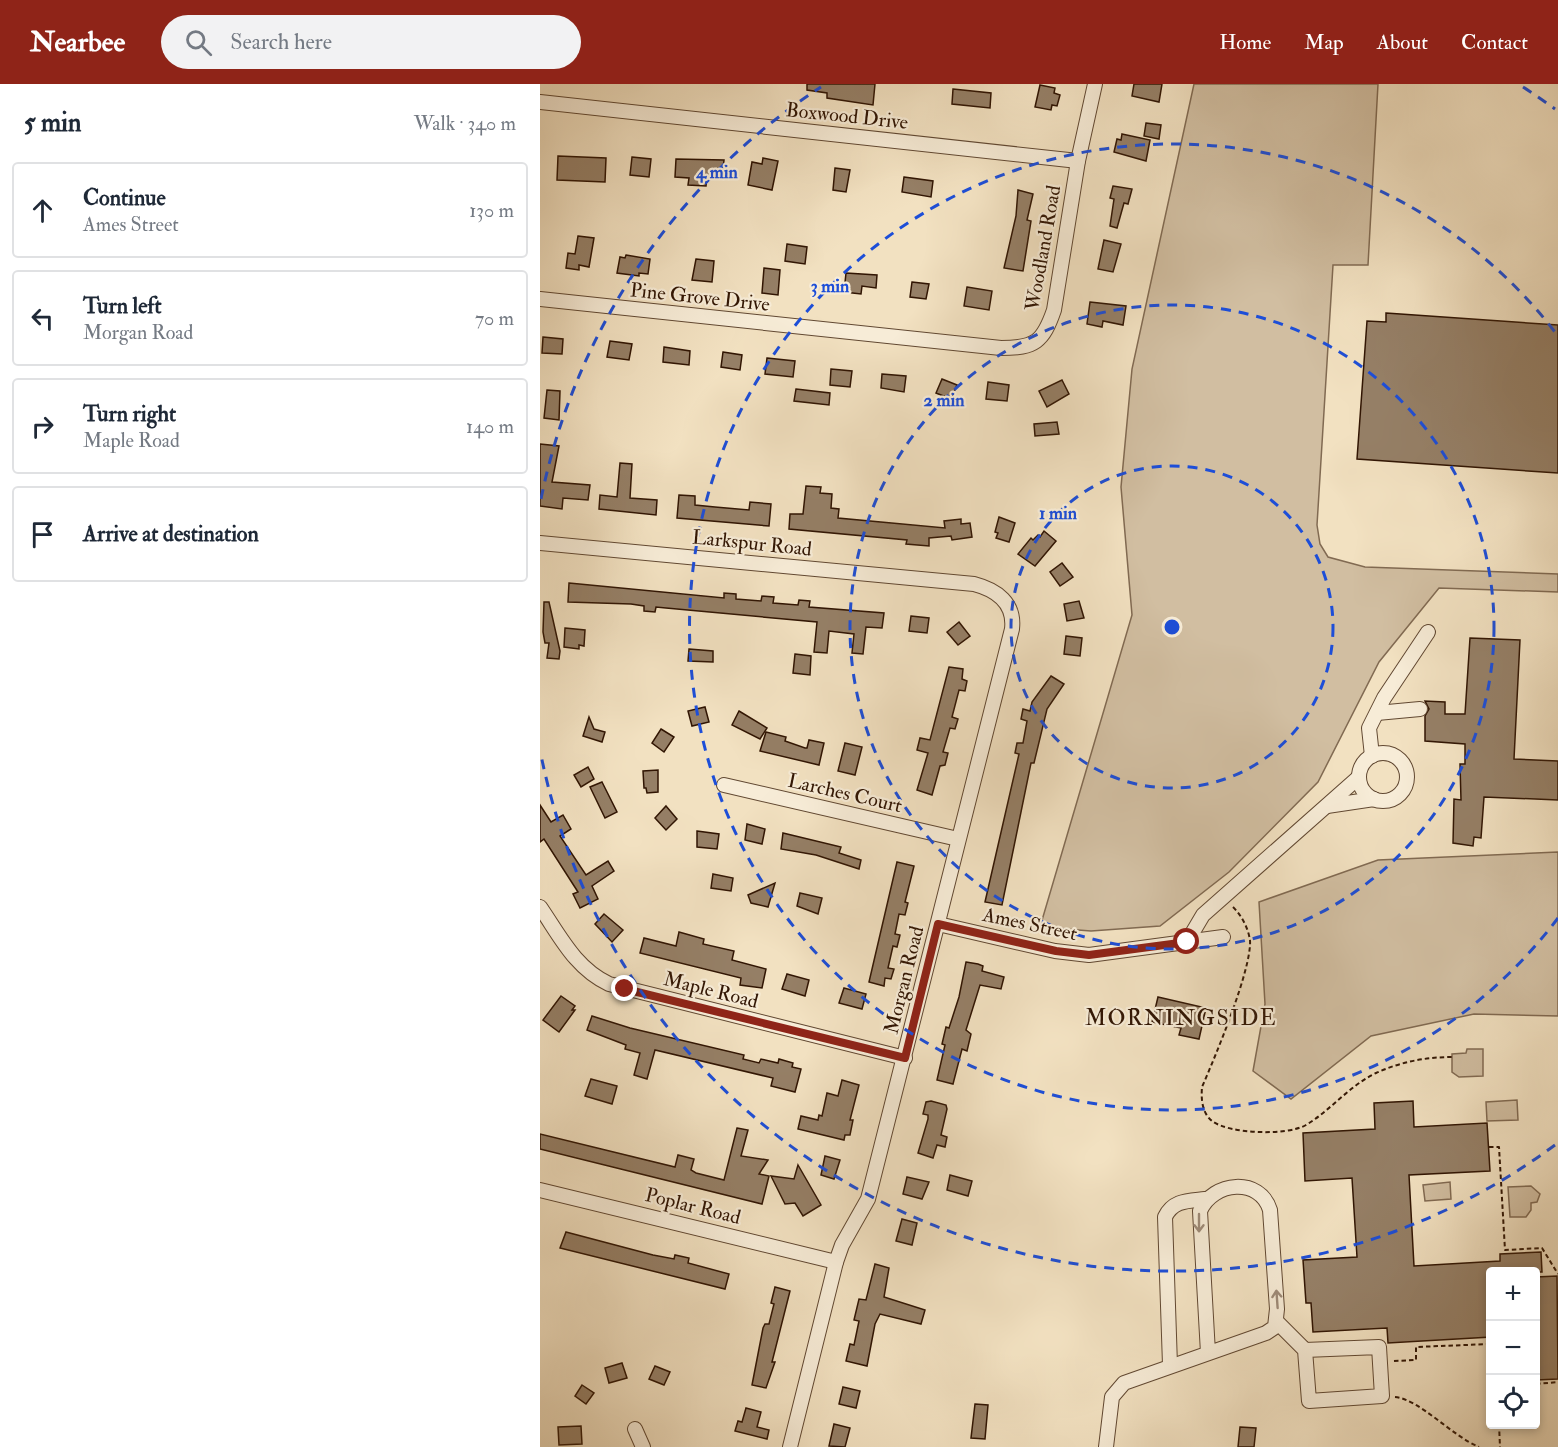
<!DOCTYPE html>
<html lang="en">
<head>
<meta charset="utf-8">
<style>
	body { margin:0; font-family:"IM FELL Double Pica",serif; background:#f2f2f3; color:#1f2937 }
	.controls { position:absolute; right:18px; bottom:18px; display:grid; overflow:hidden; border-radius:6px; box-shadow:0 3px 9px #0003 }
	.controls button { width:54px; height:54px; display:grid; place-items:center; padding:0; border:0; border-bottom:2px solid #e0e1e3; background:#fff; color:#1f2937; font:30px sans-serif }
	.stop { position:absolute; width:18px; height:18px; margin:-14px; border:4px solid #8f2418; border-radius:50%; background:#fff }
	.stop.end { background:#8f2418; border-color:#fff; box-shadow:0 2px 6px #0008 }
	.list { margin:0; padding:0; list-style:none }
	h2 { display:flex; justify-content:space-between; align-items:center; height:78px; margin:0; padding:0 24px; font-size:26px }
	h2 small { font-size:20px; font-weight:400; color:#747a83 }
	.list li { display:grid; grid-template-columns:39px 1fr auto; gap:18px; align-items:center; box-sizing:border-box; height:96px; margin:0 12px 12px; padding:0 12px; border:2px solid #e0e1e3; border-radius:6px }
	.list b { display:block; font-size:22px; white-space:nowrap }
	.list p { margin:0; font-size:20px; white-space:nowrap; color:#747a83 }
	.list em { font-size:20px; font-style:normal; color:#747a83 }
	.icon { flex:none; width:33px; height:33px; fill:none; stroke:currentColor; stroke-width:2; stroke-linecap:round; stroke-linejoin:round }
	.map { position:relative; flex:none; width:1018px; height:1363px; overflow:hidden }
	header { display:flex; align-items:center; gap:36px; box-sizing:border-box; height:84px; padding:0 30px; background:#8f2418; color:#fff }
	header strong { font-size:28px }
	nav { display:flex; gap:33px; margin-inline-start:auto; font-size:21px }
	.search { width:420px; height:54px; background:#f2f2f3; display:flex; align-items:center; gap:15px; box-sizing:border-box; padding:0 21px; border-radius:33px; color:#747a83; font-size:22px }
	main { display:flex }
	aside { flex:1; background:#fff }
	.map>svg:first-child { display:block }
	.green { fill:#d1bea1; stroke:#816a52; stroke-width:1.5 }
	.building { fill:#957f66; stroke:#311503; stroke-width:1.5 }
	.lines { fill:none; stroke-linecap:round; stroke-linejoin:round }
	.minor-casing { stroke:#614832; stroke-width:16 }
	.path { stroke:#311503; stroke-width:2; stroke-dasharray:4.5 3; stroke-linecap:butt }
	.minor { stroke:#f7ecd7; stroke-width:14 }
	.oneway { stroke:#9e8b78 }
	.route { stroke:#8f2418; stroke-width:8 }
	.ring { fill:none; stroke:#1d4ed8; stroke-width:3; stroke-dasharray:10 8 }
	.labels { text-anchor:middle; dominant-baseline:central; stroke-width:4.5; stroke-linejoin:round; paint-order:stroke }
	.street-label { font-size:20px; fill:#311503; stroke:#f7ecd7 }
	.quarter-label { font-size:22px; letter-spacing:1.5px; fill:#311503; stroke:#f7ecd7 }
	.centre { fill:#1d4ed8; stroke:#f7ecd7; stroke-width:3 }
	.ring-label { font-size:18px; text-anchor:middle; font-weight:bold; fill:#1d4ed8; stroke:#f7ecd7; stroke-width:4.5; stroke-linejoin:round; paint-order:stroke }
</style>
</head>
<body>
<header>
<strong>Nearbee</strong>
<div class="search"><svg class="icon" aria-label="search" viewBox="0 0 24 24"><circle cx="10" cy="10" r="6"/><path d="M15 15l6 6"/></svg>Search here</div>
<nav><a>Home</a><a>Map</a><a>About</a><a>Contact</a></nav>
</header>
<main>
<aside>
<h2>5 min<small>Walk · 340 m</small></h2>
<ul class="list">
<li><svg class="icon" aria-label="ahead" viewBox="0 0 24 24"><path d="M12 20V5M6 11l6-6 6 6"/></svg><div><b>Continue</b><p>Ames Street</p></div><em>130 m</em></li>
<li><svg class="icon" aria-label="left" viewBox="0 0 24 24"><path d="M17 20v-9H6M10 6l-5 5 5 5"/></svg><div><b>Turn left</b><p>Morgan Road</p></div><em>70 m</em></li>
<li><svg class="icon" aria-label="right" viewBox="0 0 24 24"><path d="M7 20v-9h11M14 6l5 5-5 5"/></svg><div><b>Turn right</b><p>Maple Road</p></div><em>140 m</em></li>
<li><svg class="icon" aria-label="arrive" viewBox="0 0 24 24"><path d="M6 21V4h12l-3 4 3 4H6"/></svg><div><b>Arrive at destination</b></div></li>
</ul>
</aside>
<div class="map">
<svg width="1018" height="1363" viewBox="0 0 1018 1363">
	<rect width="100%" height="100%" fill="#f2e1c1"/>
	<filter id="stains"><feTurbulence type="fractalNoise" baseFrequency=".00333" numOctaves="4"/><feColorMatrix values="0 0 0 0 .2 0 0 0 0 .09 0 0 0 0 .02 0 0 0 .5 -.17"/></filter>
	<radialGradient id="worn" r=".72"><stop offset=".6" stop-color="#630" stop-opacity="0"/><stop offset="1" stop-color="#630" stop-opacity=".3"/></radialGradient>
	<g class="green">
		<polygon points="654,0 838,0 828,181 793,181 777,441 780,460 788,473 825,483 1018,490 1018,508 899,504 839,578 778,698 689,788 620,842 551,847 500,843 592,531 581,403 592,285"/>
		<polygon points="1018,768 1018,932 934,930 831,952 751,1015 713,987 725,920 719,818 838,776"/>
		<polygon points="927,965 943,965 943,992 919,993 912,988 912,970 926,969"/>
		<polygon points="977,1016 978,1036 947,1037 946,1018"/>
		<polygon points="910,1098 911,1115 885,1117 883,1101"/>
		<polygon points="991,1102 1000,1110 997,1118 991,1119 991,1126 986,1133 970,1133 968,1103"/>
	</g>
	<g class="building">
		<polygon points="267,0 335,0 333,21 287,14 287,9 267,6"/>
		<polygon points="594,0 622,0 619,18 592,12"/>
		<polygon points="500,1 515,4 514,9 520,11 517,22 512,21 511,26 495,23"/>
		<polygon points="413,5 451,9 450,24 412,20"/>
		<polygon points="606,39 621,41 619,55 604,52"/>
		<polygon points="582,50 610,56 606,77 574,68 577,55 581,56"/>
		<polygon points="18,72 66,74 65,98 17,96"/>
		<polygon points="92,73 111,75 109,93 90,91"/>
		<polygon points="223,74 238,77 232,106 208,101 212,78 222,80"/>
		<polygon points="136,75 184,76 182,94 167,93 166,102 148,101 149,94 135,93"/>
		<polygon points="295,84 310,86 306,108 293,106"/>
		<polygon points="364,93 393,97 391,113 362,108"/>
		<polygon points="573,102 592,105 588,120 584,119 577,144 570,142 574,115 570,114"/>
		<polygon points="478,106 493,110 487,136 491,137 483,187 464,184 476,132"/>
		<polygon points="38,152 54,154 49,183 39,181 39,186 26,184 28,169 35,170"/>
		<polygon points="564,156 581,160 573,188 558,185"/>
		<polygon points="247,160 267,163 265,180 245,177"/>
		<polygon points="86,171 110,175 108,190 99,189 99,192 77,189 80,173 85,174"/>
		<polygon points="156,175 174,177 172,198 152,196"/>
		<polygon points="224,184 240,186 238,211 222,209"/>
		<polygon points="306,189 337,191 336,204 322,202 321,210 304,208"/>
		<polygon points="372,198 389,200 386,215 370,213"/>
		<polygon points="427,203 452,207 449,226 424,222"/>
		<polygon points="550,218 586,222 583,241 563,237 562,243 547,240"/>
		<polygon points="846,229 1018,241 1018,389 817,375 827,237 846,238"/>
		<polygon points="3,253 23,255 22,270 2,269"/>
		<polygon points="70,257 92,260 89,276 67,273"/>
		<polygon points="124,263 150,267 149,281 123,278"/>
		<polygon points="183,268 202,271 200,286 181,283"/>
		<polygon points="227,274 255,277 253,293 225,290"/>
		<polygon points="291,285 312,287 310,303 290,301"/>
		<polygon points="342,290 366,292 364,308 341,304"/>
		<polygon points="402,295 417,301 411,315 396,309"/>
		<polygon points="522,296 529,310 507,323 499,307"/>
		<polygon points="448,298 469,301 467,317 446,315"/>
		<polygon points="256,305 290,309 289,321 254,317"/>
		<polygon points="7,306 20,307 19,336 4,334"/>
		<polygon points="517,338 519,350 495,352 494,340"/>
		<polygon points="0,360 19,362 12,398 50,401 48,416 23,414 22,425 0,422"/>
		<polygon points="80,379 92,380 90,414 117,416 116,431 59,425 60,411 77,413"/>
		<polygon points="266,402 281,403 280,409 292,410 291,424 299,425 298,434 405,444 404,437 421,435 421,440 430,439 432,453 412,456 411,452 389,454 389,462 366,460 367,456 249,445 250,430 263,430"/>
		<polygon points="139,411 155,412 155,421 175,423 209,426 210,418 231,420 229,442 137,434"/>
		<polygon points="459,433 475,439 469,458 456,454 458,449 455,448"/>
		<polygon points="504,447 516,457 495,482 478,470 491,454 493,456 498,451 500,453"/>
		<polygon points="522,479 533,493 520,502 510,488"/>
		<polygon points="29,499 184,514 184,509 196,510 196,515 221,517 222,512 234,513 233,519 258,521 259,516 270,517 269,523 344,529 342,544 326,543 323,570 312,569 314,550 289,547 287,569 274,568 277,538 126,524 116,523 115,528 104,527 104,522 91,520 28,518"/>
		<polygon points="539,517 544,534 527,537 524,520"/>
		<polygon points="4,518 9,518 20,567 19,575 7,574 9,559 5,559 3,548"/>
		<polygon points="371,532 389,534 387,549 369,547"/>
		<polygon points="419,538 430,552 418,561 407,548"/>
		<polygon points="25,544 45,546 44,562 39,561 39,565 24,563"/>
		<polygon points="526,552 542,554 540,572 524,570"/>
		<polygon points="930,554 980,556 974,675 1018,677 1018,716 944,713 941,754 934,753 933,762 913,759 914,715 921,716 920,680 925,680 925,660 885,657 885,632 889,625 885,617 905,618 905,630 925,630"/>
		<polygon points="149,565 173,567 173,578 148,577"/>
		<polygon points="255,570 271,572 270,591 253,589"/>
		<polygon points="409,583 423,585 422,595 427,597 425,607 419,606 412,633 418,635 415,645 410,644 403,668 408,669 405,681 400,682 392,711 377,706 388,669 377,666 380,654 390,656"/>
		<polygon points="511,592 524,600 507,625 494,679 491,679 462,821 445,818 479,670 475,669 477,659 483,659 487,637 481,635 483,625 490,627 492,618"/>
		<polygon points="165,623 169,638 152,642 148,627"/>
		<polygon points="199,627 227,644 220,655 192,641"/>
		<polygon points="49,633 54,645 65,648 62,658 43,652"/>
		<polygon points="121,645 134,653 124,668 112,659"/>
		<polygon points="226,648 246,653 245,657 265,664 267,664 269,656 284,659 279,681 220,667"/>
		<polygon points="305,659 322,663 315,691 298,687"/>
		<polygon points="48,683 54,695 41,703 34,691"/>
		<polygon points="118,686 118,708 107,709 106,704 104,704 103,687"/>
		<polygon points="62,698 77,728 65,734 50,703"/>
		<polygon points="0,721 11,738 23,731 31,745 20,752 46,791 68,777 74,787 52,802 58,815 40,824 33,810 38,808 4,755 0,758"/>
		<polygon points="126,722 137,735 126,746 115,734"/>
		<polygon points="207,740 225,745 222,760 205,756"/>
		<polygon points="157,747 179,750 177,765 157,763"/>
		<polygon points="243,749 301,763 299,769 321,776 319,785 276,771 241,765"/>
		<polygon points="357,778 374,782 365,818 368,819 365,831 359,830 355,850 360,851 357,863 353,862 348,884 354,885 351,895 345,894 344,902 329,898"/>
		<polygon points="173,790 193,794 191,807 171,804"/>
		<polygon points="235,799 228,823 211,819 208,811"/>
		<polygon points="260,809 282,814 278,830 257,822"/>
		<polygon points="64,830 83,846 72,858 55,840"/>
		<polygon points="139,848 164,855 163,860 194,867 192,876 226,885 222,904 200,901 201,894 100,869 104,854 136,862"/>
		<polygon points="426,878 438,880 443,882 442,887 464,893 461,905 440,901 426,946 431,950 427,967 422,965 413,1000 397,996 405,961 402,960 406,943 409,944 419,913"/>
		<polygon points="247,890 269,896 265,912 242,905"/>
		<polygon points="304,904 326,910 322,925 299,919"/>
		<polygon points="21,912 35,922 32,926 35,926 19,948 3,936"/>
		<polygon points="618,913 666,924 659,955 639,951 641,944 612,938"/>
		<polygon points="52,932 90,944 204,971 203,975 219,979 221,975 238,979 239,975 253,979 252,983 261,985 255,1008 231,1002 233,994 115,966 107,995 94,991 100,969 85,965 86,961 47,946"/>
		<polygon points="51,995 77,1002 72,1020 45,1012"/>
		<polygon points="302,996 319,1001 310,1036 313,1036 310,1051 305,1051 304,1056 258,1045 261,1032 278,1036 279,1031 282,1032 287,1009 298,1012"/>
		<polygon points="391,1017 406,1021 407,1025 401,1051 407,1053 405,1063 397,1061 393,1074 378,1069 388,1035 388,1031 383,1030 386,1018"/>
		<polygon points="873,1017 874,1043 947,1039 950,1087 869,1091 874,1182 960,1177 960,1170 1001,1168 1002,1188 951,1188 951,1253 848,1259 847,1244 773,1248 771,1219 766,1219 763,1176 817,1173 812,1094 765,1097 763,1049 835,1045 834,1019"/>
		<polygon points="197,1044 208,1046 201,1072 228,1076 219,1090 229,1092 222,1120 0,1065 0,1050 135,1083 138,1071 154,1075 151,1086 156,1089 184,1096"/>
		<polygon points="285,1072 300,1076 294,1095 281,1091"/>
		<polygon points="258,1081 281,1121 263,1132 255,1119 245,1120 231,1092 254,1095"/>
		<polygon points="410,1091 432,1097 428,1112 407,1106"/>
		<polygon points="367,1093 389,1098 382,1115 363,1110"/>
		<polygon points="362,1135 377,1139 372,1161 356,1157"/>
		<polygon points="26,1148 113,1171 134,1175 135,1171 149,1174 148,1179 189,1190 185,1205 20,1164"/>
		<polygon points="335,1180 349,1184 344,1213 385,1226 381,1240 340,1230 335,1240 327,1282 306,1277 310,1260 314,1261 319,1237 314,1236 319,1215 326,1216"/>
		<polygon points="1017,1192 1018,1295 996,1296 996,1193"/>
		<polygon points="235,1203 250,1207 232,1278 235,1278 226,1304 212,1301 223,1244 225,1240 229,1240 234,1220 231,1219"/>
		<polygon points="82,1279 87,1294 69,1299 65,1284"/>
		<polygon points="115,1282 130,1288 124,1301 109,1295"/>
		<polygon points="42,1301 54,1309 46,1320 35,1312"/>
		<polygon points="303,1303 320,1307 316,1324 299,1320"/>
		<polygon points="435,1320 448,1321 445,1355 431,1354"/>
		<polygon points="206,1324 221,1328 217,1343 229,1346 227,1355 195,1347 198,1337 202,1338"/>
		<polygon points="294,1340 310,1344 305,1363 289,1362"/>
		<polygon points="41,1342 42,1360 19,1361 18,1343"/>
		<polygon points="700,1343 716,1344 714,1363 698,1363"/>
	</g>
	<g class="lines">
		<defs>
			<g id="minor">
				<polyline points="0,18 538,77"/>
				<path d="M0,215l461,49c34,0 42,-6 53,-38l24,-149 17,-77"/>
				<path d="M0,459l434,41c23,6 41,19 38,45l-144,570 -26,46 -6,17 -46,185"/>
				<polyline points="837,629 880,625"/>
				<circle cx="843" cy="693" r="24"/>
				<polyline points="832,672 829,644 844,614 888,548"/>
				<polyline points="184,701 418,755"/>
				<polyline points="787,722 834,715"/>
				<path d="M0,823c20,29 35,61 69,77l296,74"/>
				<polyline points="398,840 515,867 549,871 683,853"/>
				<polyline points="647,858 663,831 819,693"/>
				<polyline points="0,1106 296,1178"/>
				<polyline points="737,1238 765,1266 839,1263 842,1312 769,1317 765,1266"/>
				<path d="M630,1281l-5,-148c8,-17 23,-16 40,-18"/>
				<polyline points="95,1345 103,1363"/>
				<path d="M566,1363l6,-50 12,-14 142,-50 9,-6 2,-18 -7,-99c-10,-33 -57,-29 -70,1l8,142"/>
			</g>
		</defs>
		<use href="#minor" class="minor-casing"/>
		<g class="path">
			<path d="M693,823c9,9 15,21 17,33 2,29 -35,117 -48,147 -1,12 0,26 10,34 17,13 75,15 94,4 25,-15 43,-39 70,-52 24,-11 50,-16 76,-16"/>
			<polyline points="949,1063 959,1063 965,1166 1002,1164 1018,1190"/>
			<polyline points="854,1277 876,1276 876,1263 951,1260"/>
			<polyline points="996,1300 1018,1298"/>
			<path d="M855,1313c24,2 57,39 84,50"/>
			<polyline points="959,1340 960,1363"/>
		</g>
		<use href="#minor" class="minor"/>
	</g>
	<defs><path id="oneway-shaft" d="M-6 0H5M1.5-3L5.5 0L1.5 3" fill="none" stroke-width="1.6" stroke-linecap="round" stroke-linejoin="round" transform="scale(1.5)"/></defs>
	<g class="oneway">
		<use href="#oneway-shaft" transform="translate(659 1139) rotate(90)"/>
		<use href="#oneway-shaft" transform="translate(737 1215) rotate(-94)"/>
	</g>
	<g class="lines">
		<polyline class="route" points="85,905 365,974 398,840 516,867 549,871 647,858"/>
	</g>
	<g class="ring">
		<circle cx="632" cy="543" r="161"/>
		<circle cx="632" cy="543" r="322"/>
		<path d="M1018 834A483 483 0 1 1 1018 252"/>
		<path d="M1015 1061A644 644 0 0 1 1 671M1 415A644 644 0 0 1 281 3M983 3A644 644 0 0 1 1015 25"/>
	</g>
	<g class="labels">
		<g class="street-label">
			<text transform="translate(307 32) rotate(6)">Boxwood Drive</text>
			<text transform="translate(503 164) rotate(-80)">Woodland Road</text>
			<text transform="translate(160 213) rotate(6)">Pine Grove Drive</text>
			<text transform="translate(212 459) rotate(6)">Larkspur Road</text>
			<text transform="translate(305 709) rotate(13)">Larches Court</text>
			<text transform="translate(490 840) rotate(12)">Ames Street</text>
			<text transform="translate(364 896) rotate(-76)">Morgan Road</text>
			<text transform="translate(171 906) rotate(14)">Maple Road</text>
			<text transform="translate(153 1122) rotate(14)">Poplar Road</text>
		</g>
		<g class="quarter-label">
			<text x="641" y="934">MORNINGSIDE</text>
		</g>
	</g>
	<circle cx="632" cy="543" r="9" class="centre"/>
	<g class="ring-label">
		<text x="177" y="94">4 min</text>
		<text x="290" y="208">3 min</text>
		<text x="404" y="322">2 min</text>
		<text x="518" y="435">1 min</text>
	</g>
	<rect width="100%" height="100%" filter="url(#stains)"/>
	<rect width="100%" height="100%" fill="url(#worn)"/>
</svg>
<div class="controls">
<button>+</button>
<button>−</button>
<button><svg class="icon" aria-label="locate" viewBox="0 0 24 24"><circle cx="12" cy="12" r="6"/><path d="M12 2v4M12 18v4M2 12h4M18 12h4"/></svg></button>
</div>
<div class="stop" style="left:647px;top:858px"></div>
<div class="stop end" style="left:85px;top:905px"></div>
</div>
</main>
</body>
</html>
